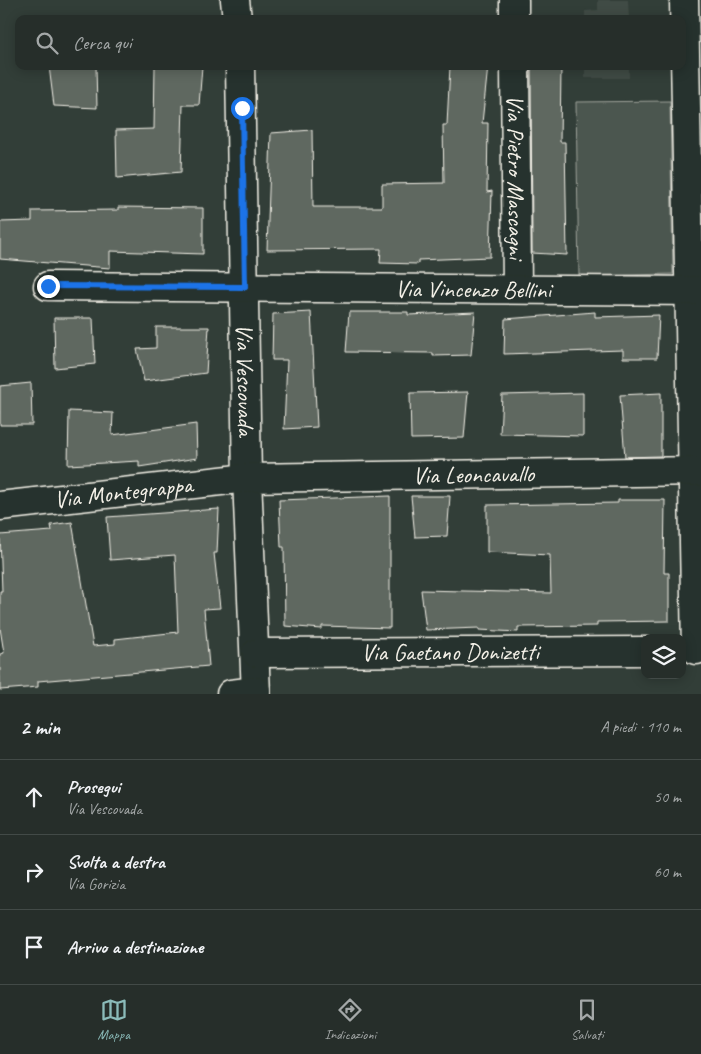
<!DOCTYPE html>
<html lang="it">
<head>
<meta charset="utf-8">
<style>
	body { margin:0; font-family:Caveat,sans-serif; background:#2e3632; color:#f1f3f6 }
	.controls { position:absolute; right:15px; bottom:15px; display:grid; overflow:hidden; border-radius:10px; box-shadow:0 2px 12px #0003 }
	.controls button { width:45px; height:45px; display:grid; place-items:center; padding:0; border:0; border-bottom:1px solid #424a47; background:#262e2a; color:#f1f3f6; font:25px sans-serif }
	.stop { position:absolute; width:15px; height:15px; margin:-11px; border:4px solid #1a73e8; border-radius:50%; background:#fff }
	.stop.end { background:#1a73e8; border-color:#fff; box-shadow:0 1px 5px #0008 }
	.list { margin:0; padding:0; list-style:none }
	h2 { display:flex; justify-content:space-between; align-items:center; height:65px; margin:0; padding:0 20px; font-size:21px }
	h2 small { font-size:16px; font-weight:400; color:#a4a8a8 }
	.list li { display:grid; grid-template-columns:32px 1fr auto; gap:15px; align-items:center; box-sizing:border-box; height:75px; padding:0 20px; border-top:1px solid #424a47 }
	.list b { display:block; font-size:19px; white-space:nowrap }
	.list p { margin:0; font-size:16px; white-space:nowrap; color:#a4a8a8 }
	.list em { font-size:16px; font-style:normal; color:#a4a8a8 }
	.icon { flex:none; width:28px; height:28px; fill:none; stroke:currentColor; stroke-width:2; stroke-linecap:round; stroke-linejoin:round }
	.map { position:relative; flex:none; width:701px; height:694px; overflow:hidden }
	.search { position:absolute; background:#262e2a; box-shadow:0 2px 12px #0003; left:15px; right:15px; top:15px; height:55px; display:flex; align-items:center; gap:12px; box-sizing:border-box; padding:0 18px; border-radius:10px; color:#a4a8a8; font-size:19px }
	.sheet { height:290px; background:#262e2a }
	nav { display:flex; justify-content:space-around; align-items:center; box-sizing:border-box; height:70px; border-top:1px solid #424a47; background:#262e2a; font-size:14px; color:#a4a8a8 }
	nav a { display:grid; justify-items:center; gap:2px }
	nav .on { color:#8bbbb9 }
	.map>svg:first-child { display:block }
	.built { fill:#404b44 }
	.green { fill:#4c564f; stroke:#a0a49c }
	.building { fill:#5f6861; stroke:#f4f1e8 }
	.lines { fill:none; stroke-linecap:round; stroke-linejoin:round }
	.minor-casing { stroke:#f4f1e8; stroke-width:31 }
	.minor { stroke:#26332d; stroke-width:28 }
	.route { stroke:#1a73e8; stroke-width:6 }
	.labels { text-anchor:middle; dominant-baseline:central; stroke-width:5; stroke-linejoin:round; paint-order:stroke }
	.street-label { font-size:24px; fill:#f4f1e8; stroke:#26332d }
</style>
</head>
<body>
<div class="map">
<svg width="701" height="694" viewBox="0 0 701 694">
	<rect width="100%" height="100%" fill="#323e38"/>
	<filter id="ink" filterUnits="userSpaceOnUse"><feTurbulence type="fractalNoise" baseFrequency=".02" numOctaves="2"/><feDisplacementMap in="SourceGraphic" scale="10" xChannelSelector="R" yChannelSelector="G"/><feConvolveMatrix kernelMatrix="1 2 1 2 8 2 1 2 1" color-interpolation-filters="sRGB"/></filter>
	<g filter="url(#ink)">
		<g class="built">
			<polygon points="598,0 628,0 629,19 585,19 585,11 598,10"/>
			<rect x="585" y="66" width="44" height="12"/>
		</g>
		<polygon class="green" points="670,101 673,274 579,276 576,102"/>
		<g class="building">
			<polygon points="49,66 96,66 97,108 54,106"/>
			<polygon points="155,66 202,66 199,105 183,105 181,172 117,178 116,130 154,129"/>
			<polygon points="450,66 488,66 482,123 488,123 487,192 492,191 490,257 418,260 418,264 380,263 381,249 267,250 271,133 312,130 313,207 382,207 382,184 444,183 443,125 447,125"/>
			<polygon points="531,67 561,67 560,142 565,142 567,255 532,253"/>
			<polygon points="118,207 203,208 203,254 110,251 110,268 0,259 0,222 32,221 32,211 118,210"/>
			<polygon points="311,312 317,427 284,429 287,360 272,360 273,314"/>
			<polygon points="349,312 408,312 408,315 475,312 471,355 433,356 433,353 346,352"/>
			<polygon points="595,312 595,317 659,315 657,358 623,358 623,350 504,354 505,319"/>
			<polygon points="54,318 93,318 95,364 55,368"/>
			<polygon points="156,327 209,327 206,373 144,381 137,349 156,348"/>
			<polygon points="31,383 32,425 0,425 0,386"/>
			<polygon points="468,392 464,438 411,439 410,393"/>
			<polygon points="583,393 583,436 500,434 502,395"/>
			<polygon points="661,393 661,456 625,457 620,395"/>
			<polygon points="69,411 113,413 112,435 196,424 197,458 139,467 139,461 68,465"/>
			<polygon points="390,496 390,628 322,626 322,629 285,626 284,547 281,547 279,500"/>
			<polygon points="411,496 450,496 447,536 415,537"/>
			<polygon points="618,500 665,500 664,573 669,573 669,621 597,622 597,626 518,627 518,632 479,630 479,628 426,630 421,590 551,593 550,555 487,552 487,505 618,503"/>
			<polygon points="219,509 217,553 214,553 220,608 204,609 209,666 38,681 38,687 0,690 0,654 4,653 0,628 0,591 2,591 0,535 52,531 51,525 72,522 93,646 115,644 115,639 178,632 175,555 110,560 107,517"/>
		</g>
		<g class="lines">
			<defs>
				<g id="minor">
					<polyline points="235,0 237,19"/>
					<polyline points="514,0 514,19"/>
					<polyline points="684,0 696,650"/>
					<path id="s1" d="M240,66l7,412 9,216"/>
					<path id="s2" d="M515,66l2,223"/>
					<path id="s3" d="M48,286l653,5"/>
					<path id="s4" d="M0,506l247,-28 454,-7"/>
					<path id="s5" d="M256,653l389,-2"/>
					<polyline points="231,694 256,691"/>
				</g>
			</defs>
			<use href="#minor" class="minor-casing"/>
			<use href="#minor" class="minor"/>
		</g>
	</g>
	<g class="lines" filter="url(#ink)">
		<polyline class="route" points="48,286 245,287 242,108"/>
	</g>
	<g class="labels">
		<g class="street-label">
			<text stroke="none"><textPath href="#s2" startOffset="111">Via Pietro Mascagni</textPath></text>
			<text stroke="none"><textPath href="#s3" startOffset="425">Via Vincenzo Bellini</textPath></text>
			<text stroke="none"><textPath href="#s1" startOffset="314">Via Vescovada</textPath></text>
			<text stroke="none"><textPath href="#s4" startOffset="475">Via Leoncavallo</textPath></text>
			<text stroke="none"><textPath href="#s4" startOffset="124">Via Montegrappa</textPath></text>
			<text stroke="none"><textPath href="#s5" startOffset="194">Via Gaetano Donizetti</textPath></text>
		</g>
	</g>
</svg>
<div class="controls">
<button><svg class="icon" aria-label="layers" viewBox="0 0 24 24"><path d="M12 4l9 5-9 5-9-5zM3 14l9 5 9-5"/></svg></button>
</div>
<div class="stop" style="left:242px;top:108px"></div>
<div class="stop end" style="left:48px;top:286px"></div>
<div class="search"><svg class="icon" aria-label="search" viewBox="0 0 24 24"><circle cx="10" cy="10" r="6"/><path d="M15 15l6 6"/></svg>Cerca qui</div>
</div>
<section class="sheet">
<h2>2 min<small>A piedi · 110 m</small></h2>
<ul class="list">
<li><svg class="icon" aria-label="ahead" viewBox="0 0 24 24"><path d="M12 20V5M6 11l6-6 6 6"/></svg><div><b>Prosegui</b><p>Via Vescovada</p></div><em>50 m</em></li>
<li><svg class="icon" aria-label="right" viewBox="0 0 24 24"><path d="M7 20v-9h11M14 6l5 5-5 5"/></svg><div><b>Svolta a destra</b><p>Via Gorizia</p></div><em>60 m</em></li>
<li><svg class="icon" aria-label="arrive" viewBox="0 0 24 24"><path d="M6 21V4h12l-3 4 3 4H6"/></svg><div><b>Arrivo a destinazione</b></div></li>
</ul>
</section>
<nav>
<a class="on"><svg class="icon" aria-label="map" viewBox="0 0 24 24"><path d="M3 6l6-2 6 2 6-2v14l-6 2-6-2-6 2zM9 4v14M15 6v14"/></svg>Mappa</a>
<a><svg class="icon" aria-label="directions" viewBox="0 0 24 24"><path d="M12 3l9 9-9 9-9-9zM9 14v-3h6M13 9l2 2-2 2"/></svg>Indicazioni</a>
<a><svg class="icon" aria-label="saved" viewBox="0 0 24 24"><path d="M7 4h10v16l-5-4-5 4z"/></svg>Salvati</a>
</nav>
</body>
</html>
